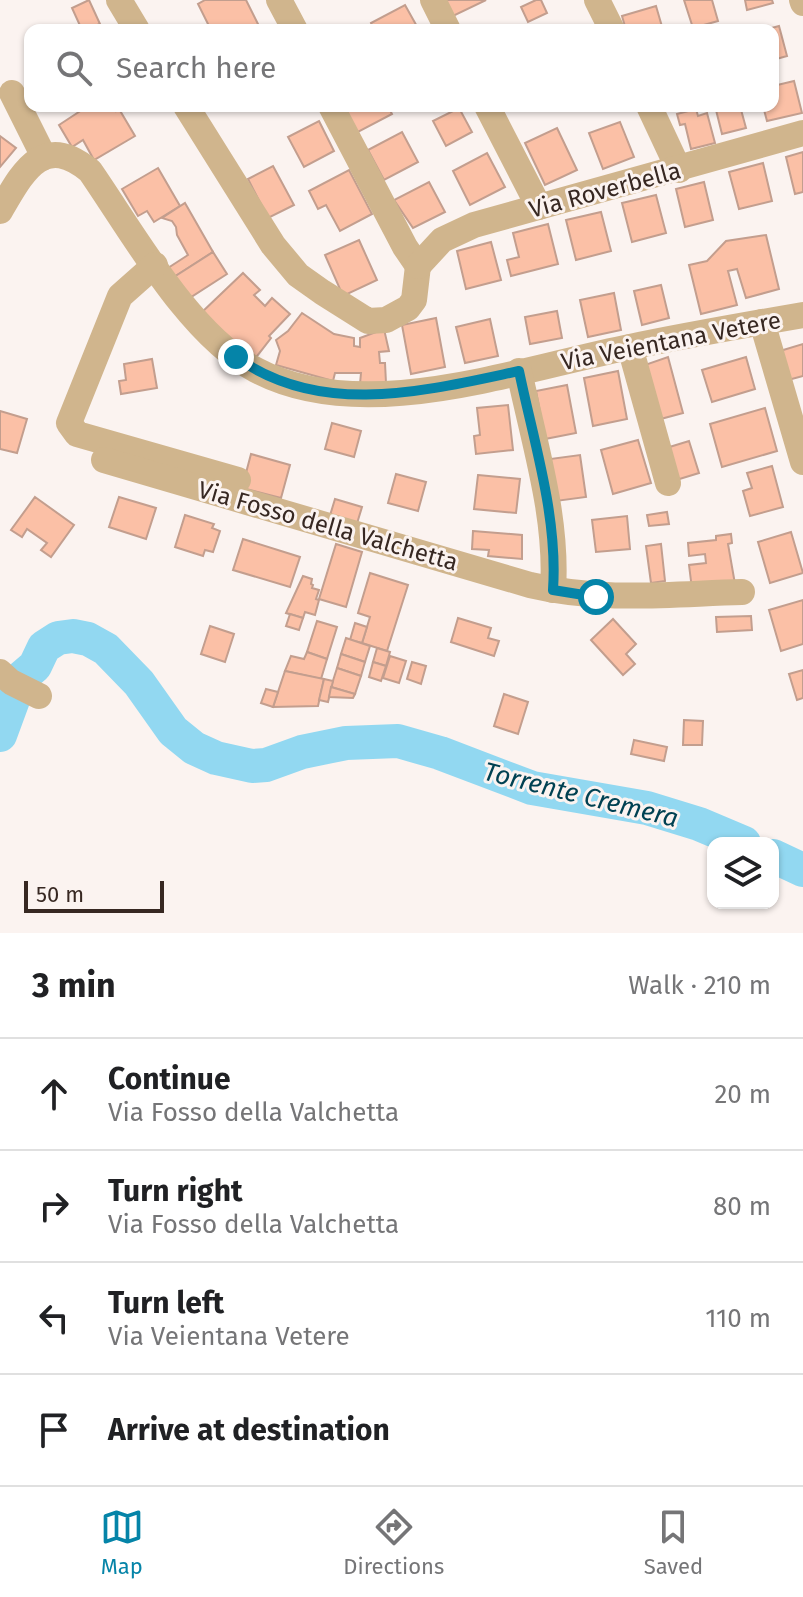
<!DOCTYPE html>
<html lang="en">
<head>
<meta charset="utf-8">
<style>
	body { margin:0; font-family:"Fira Sans",sans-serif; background:#f6f6f6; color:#202124 }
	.controls { position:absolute; right:24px; bottom:24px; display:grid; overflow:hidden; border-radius:16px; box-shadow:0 2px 6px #0004 }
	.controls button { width:72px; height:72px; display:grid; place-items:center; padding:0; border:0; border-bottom:2px solid #e0e0e0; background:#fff; color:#202124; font:40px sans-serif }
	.scale { position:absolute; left:24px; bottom:20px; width:140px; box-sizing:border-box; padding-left:8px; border:4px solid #372822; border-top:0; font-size:22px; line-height:28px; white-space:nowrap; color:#372822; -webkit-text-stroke:6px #fbf3f0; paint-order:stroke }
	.stop { position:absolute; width:24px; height:24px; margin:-18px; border:6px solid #0584a8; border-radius:50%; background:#fff }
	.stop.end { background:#0584a8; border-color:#fff; box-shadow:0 2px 8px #0008 }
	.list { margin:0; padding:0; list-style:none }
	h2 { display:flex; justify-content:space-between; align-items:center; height:104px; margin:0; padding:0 32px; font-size:34px }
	h2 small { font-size:26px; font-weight:400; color:#757577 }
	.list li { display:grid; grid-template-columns:52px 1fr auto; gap:24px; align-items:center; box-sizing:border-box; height:112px; padding:0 32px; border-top:2px solid #e0e0e0 }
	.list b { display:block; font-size:30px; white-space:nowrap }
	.list p { margin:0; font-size:26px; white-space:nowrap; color:#757577 }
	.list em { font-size:26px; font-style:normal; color:#757577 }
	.icon { flex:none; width:44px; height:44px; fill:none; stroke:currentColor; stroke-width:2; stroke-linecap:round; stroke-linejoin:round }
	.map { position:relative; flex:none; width:803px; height:933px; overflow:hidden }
	.search { position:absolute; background:#fff; box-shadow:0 2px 6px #0004; left:24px; right:24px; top:24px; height:88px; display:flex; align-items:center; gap:20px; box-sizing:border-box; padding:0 28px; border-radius:16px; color:#757577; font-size:30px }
	.sheet { height:552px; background:#fff }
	nav { display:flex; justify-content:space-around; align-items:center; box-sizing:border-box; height:112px; border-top:2px solid #e0e0e0; background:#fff; font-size:22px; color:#757577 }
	nav a { display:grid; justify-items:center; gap:4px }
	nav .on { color:#0584a8 }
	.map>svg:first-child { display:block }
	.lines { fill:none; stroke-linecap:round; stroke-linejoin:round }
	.river { stroke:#92d8f1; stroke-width:34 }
	.building { fill:#fbc0a6; stroke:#c39e8e; stroke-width:2 }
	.minor { stroke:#d0b58d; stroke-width:26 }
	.route { stroke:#0584a8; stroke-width:10 }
	.labels { text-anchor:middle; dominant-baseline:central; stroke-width:6; stroke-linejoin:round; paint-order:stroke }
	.street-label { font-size:24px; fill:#372822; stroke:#fbf3f0 }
	.water-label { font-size:26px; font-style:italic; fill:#004152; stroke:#fbf3f0 }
</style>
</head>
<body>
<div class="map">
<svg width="803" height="933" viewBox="0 0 803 933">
	<rect width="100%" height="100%" fill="#fbf3f0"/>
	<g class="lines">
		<g class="river">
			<polyline points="0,735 21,678 35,666 44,647 58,638 73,636 88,639 106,649 139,683 173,731 194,748 216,758 252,766 266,765 302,752 346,743 398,741 440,753 532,788 647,808 699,824 744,843"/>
			<polyline points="773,856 803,870"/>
		</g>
	</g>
	<g class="building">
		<polygon points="89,0 100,24 82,30 72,8"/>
		<polygon points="205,0 246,0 261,30 211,30 198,4"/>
		<polygon points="445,0 486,0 453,16"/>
		<polygon points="536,0 541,0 547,13 528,22 521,7"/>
		<polygon points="684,0 712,0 718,21 693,28"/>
		<polygon points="745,0 772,0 773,3 747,10"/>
		<polygon points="405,5 419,30 374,30 371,23"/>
		<polygon points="656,6 663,30 626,30 622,16"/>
		<polygon points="779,26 787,56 773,60 773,30 764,30"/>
		<polygon points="794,81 802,113 767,121 763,106 773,106 773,86"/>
		<polygon points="88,106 113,106 116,111 119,109 135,136 94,160 83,140 72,147 59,125"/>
		<polygon points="342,106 388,106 392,114 356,133"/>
		<polygon points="715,106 740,106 746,128 722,134"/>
		<polygon points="459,108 472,132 446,146 433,121"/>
		<polygon points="696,109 698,116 707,113 715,143 691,149 685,124 680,125 677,114"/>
		<polygon points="319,121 334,151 304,167 288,137"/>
		<polygon points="620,122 634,157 603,169 589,133"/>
		<polygon points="557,128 577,170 545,185 525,143"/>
		<polygon points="402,132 418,162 384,180 368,150"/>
		<polygon points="0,136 16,148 0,167"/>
		<polygon points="803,152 803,192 795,194 786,157"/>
		<polygon points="487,153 505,187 470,205 453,171"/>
		<polygon points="763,163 772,201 739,209 729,172"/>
		<polygon points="273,166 294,205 268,218 248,179"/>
		<polygon points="158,168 180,206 154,222 147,211 138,216 122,189"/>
		<polygon points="349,170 372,214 340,231 326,205 318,209 309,191"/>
		<polygon points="429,182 445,212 413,228 394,200"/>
		<polygon points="704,182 713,220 685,227 676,189"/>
		<polygon points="656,195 666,233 632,242 622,203"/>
		<polygon points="185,203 213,252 174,277 168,268 188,255 177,235 176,227 172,221 162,218"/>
		<polygon points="601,212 611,251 576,260 566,220"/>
		<polygon points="548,224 558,264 511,276 507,260 519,257 513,233"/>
		<polygon points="766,235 779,289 746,298 737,269 728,271 737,305 701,314 689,265 707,261 726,241"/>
		<polygon points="359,240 377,280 343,296 325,255"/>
		<polygon points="491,242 501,280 466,289 457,251"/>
		<polygon points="213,252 227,274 188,299 174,277"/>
		<polygon points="243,273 260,290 254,295 265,306 272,298 290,314 269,336 271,338 254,360 200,314"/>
		<polygon points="661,285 669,318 642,325 634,291"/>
		<polygon points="614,293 621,330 588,337 580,300"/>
		<polygon points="557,311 562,338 530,344 525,317"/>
		<polygon points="302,313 334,334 354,338 354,346 360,347 360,338 384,329 389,351 379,352 380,363 385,363 386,383 360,384 361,373 335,373 333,381 276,365 280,351 276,340 288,331"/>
		<polygon points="436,318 445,367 411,374 402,325"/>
		<polygon points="490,319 498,356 465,363 456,327"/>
		<polygon points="803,344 803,376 788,380 780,351"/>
		<polygon points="668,357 683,413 657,420 639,367"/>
		<polygon points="746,357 755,389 712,402 702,370"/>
		<polygon points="152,359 157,388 121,394 119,381 126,380 124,364"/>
		<polygon points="618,371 627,419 593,426 584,378"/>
		<polygon points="567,385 576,433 545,439 536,391"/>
		<polygon points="508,405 513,450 476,454 474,436 480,435 477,408"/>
		<polygon points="765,408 777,451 722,467 710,424"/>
		<polygon points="0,411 27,419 17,453 0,449"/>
		<polygon points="332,423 361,431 354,457 325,449"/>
		<polygon points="638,440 651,483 613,494 601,450"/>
		<polygon points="689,441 699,473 673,481 663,449"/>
		<polygon points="251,454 290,465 281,498 242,488"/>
		<polygon points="580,455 586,497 556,501 550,459"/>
		<polygon points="772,466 783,507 750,516 743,491 752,488 747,473"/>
		<polygon points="396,474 426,482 418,511 388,503"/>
		<polygon points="478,475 520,479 516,513 474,509"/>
		<polygon points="35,497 74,525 51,557 41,550 47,543 27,529 22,537 11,530"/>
		<polygon points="119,497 156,508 146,539 109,527"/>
		<polygon points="335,499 362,507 355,530 328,522"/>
		<polygon points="667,512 669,524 649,526 647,515"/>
		<polygon points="185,515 214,524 212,528 220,531 213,552 205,550 203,556 175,547"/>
		<polygon points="627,516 630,549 596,552 592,520"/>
		<polygon points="473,531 522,535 522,559 488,556 489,550 472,549"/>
		<polygon points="791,532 803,573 770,583 758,542"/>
		<polygon points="731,534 732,543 728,544 735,584 692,589 689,565 706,563 705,554 689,556 688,543 716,540 716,536"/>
		<polygon points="243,539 300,557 290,587 233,570"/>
		<polygon points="336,544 362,552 346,607 319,599"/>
		<polygon points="661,544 665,581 651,583 646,546"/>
		<polygon points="370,573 408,585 387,651 362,643 370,617 358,613"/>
		<polygon points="303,576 312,579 311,584 313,585 312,588 319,590 316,599 319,600 315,615 305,612 303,618 286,613"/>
		<polygon points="803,600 803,644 781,651 769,610"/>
		<polygon points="290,614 303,618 299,630 286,626"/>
		<polygon points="751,616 752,630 717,632 716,617"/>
		<polygon points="458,618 491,628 488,638 499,641 494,656 451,642"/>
		<polygon points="613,619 636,644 626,654 635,664 623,675 591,640"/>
		<polygon points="317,621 337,627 327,659 307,652"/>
		<polygon points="355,623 367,627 362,643 350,640"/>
		<polygon points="210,626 234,634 225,662 201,654"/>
		<polygon points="346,638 370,646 365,662 341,654"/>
		<polygon points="377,648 390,652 386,666 373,662"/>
		<polygon points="307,652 327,659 321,679 285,671 291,656 304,659"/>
		<polygon points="341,654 365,662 361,676 337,668"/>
		<polygon points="390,656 406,661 399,683 383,678"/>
		<polygon points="373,662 386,666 381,681 369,677"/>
		<polygon points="412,662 426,666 421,684 407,679"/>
		<polygon points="337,668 361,676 355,694 331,687"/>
		<polygon points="803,670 803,698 797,700 789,674"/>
		<polygon points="285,671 324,679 318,706 273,707"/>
		<polygon points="324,679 333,681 328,702 319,700"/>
		<polygon points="331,687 355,694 353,698 329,697"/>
		<polygon points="266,689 278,692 273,707 261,703"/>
		<polygon points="504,694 528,702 518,734 494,726"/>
		<polygon points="684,720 703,721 702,745 683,745"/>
		<polygon points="634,740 667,747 664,761 631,754"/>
	</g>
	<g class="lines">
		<g class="minor">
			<polyline points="119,0 137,30"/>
			<polyline points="279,0 295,30"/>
			<polyline points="433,0 448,30"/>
			<polyline points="597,0 612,30"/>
			<polyline points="802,0 803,3"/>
			<polyline points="12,93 44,157"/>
			<polyline points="186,106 273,245 298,275 322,292 368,321 386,320 408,308 414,300 418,266"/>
			<polyline points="331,106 405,247 418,266"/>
			<polyline points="487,106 539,207"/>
			<polyline points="649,106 679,170"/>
			<path d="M0,211c22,-37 42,-80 90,-40 43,62 99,164 166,199 107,57 262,-1 374,-23 57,-12 115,-22 173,-32"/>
			<polyline points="155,265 120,296 69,423 77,434 238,480"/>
			<polyline points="418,266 442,240 474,225 803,133"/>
			<polyline points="762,322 803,462"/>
			<polyline points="630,347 668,483"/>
			<path d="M519,371c15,72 39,146 34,219"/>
			<path d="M104,460l426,125c72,17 139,9 212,7"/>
			<polyline points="0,672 11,682 39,696"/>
		</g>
	</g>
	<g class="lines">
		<path class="route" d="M236,357c85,61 189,34 283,14 15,72 39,146 34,219l43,7"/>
	</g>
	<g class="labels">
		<g class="street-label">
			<text transform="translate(605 190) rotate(-15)">Via Roverbella</text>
			<text transform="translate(671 341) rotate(-11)">Via Veientana Vetere</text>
			<text transform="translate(328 526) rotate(16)">Via Fosso della Valchetta</text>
		</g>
		<g class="water-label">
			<text transform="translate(581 795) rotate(14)">Torrente Cremera</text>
		</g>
	</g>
</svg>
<div class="controls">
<button><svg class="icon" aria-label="layers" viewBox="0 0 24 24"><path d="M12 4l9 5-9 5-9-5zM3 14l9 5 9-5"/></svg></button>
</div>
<div class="scale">50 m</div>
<div class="stop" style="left:596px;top:597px"></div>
<div class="stop end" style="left:236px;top:357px"></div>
<div class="search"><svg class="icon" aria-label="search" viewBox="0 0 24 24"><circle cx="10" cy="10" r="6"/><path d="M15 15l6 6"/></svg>Search here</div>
</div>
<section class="sheet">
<h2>3 min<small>Walk · 210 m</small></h2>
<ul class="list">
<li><svg class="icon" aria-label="ahead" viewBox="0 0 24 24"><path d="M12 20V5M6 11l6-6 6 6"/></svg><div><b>Continue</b><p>Via Fosso della Valchetta</p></div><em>20 m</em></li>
<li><svg class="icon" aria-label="right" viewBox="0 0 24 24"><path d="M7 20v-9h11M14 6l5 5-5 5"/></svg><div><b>Turn right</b><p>Via Fosso della Valchetta</p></div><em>80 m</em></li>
<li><svg class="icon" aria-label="left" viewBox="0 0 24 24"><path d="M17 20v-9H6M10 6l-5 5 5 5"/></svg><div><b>Turn left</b><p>Via Veientana Vetere</p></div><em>110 m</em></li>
<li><svg class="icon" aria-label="arrive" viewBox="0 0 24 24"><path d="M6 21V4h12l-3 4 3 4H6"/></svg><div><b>Arrive at destination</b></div></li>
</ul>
</section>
<nav>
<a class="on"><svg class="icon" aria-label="map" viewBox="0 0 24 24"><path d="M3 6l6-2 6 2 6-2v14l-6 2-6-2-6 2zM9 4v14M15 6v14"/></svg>Map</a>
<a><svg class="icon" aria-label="directions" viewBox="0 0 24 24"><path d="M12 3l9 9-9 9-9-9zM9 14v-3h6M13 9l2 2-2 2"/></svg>Directions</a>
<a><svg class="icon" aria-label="saved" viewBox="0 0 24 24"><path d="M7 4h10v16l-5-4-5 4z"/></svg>Saved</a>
</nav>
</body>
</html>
